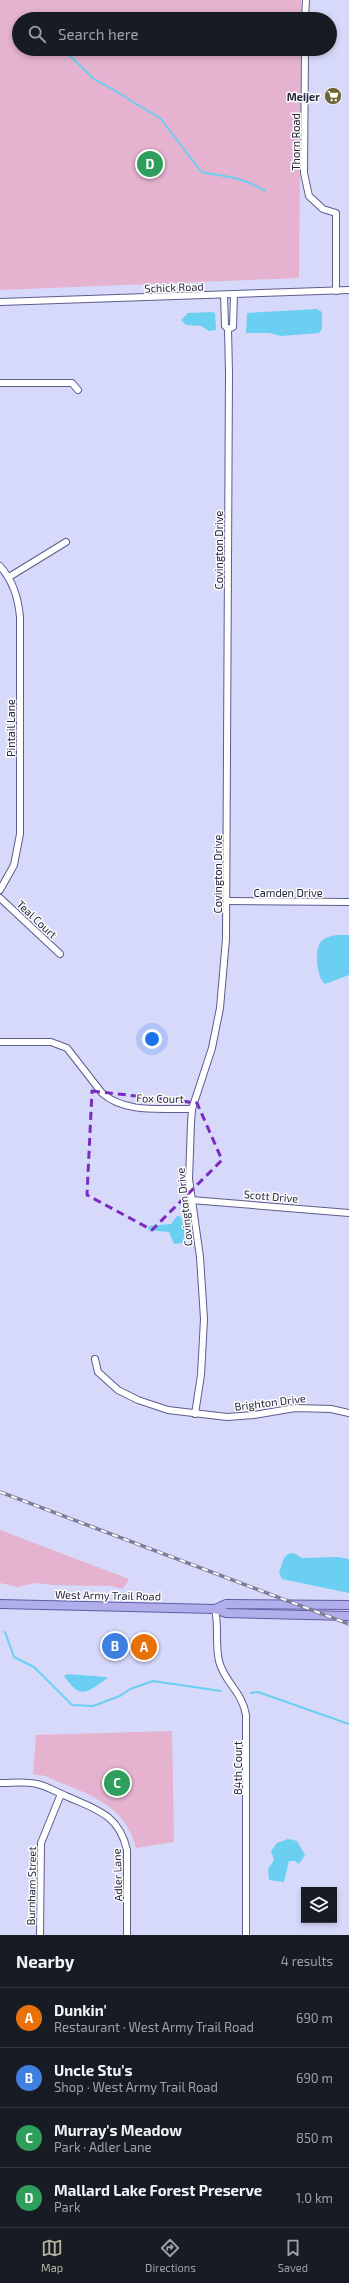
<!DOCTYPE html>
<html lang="en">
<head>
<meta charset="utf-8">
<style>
	body { margin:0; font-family:"Exo 2",sans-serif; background:#20242c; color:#f1f3f6 }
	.controls { position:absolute; right:12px; bottom:12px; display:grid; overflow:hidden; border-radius:0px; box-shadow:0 2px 6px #0003 }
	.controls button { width:36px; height:36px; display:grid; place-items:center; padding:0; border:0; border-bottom:1px solid #363941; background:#171b24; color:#f1f3f6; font:20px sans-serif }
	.you { position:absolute; left:152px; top:1039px; width:14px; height:14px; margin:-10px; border:3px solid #fff; border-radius:50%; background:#1a73e8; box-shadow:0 0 0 6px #1a73e833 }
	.badge { display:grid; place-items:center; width:26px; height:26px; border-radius:50%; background:#b5b49e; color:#fff; font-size:13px; font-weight:700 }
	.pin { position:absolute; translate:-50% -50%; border:2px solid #fff; box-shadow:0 1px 4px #0006 }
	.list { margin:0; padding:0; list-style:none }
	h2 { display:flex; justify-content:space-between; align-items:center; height:52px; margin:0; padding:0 16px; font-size:17px }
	h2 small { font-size:13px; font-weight:400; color:#9ea1a6 }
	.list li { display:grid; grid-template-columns:26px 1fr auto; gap:12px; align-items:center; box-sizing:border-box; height:60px; padding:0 16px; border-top:1px solid #363941 }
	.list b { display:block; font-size:15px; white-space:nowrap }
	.list p { margin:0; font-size:13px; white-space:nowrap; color:#9ea1a6 }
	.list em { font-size:13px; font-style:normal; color:#9ea1a6 }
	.icon { flex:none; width:22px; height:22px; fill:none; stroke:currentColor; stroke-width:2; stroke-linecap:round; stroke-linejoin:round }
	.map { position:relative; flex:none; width:349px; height:1935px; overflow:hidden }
	.search { position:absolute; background:#171b24; box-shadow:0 2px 6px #0003; left:12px; right:12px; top:12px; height:44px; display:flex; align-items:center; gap:10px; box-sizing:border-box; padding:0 14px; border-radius:22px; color:#9ea1a6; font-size:15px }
	.sheet { height:292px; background:#171b24 }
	nav { display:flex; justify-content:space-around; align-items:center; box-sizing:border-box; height:56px; border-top:1px solid #363941; background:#171b24; font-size:11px; color:#9ea1a6 }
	nav a { display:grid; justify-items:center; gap:2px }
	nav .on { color:#b5b49e }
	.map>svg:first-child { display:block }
	.green { fill:#e5b2d0 }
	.water { fill:#6acff1 }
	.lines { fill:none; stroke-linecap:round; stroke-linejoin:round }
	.stream { stroke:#6acff1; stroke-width:2 }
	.minor-casing { stroke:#5d5d8e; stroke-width:8 }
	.major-casing { stroke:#5f5ca5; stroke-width:10 }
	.minor { stroke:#fff; stroke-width:6 }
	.major { stroke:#b1afeb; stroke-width:8 }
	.rail-casing { stroke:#7c7e99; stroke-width:3.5 }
	.rail { stroke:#fdfdfd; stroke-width:2; stroke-dasharray:6; stroke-linecap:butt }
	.marked { fill:none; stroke:#7b2cbf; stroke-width:3; stroke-dasharray:8 5; stroke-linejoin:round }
	.labels { text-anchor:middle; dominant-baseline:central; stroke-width:3; stroke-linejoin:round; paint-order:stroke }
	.poi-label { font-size:11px; font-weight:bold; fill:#26273c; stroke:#fdfdfd; text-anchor:end }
	.street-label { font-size:11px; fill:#26273c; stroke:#fdfdfd }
</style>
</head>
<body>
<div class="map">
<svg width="349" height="1935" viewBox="0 0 349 1935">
	<rect width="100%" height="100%" fill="#d7d9fb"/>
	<g class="green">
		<polygon points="0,0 301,0 301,19 19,19 19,49 301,49 299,278 0,290"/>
		<polygon points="0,1530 129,1579 123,1589 111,1586 53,1585 35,1583 18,1587 0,1583"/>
		<path d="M172,1731l2,111 -38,6c-11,-46 -53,-55 -91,-72l-12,-2 3,-39z"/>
	</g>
	<g class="water">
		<polygon points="317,309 322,312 322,329 319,333 281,336 269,333 246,333 247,313"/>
		<polygon points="211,312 215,313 216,330 209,331 201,326 186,325 181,320 188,313"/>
		<path d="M349,935v40l-24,9c-9,-7 -12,-39 -1,-45 8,-5 17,-4 25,-4z"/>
		<path d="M177,1216l4,1c2,7 6,20 1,26l-8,1 -5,-12 -21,-2 1,-4 22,-2z"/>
		<polygon points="294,1553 302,1558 338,1557 349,1559 349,1593 282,1579 279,1573 284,1558 288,1554"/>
		<path d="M67,1674c7,1 39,2 41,4 -22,14 -26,23 -44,-2z"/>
		<polygon points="288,1839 297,1841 305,1855 299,1864 295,1861 289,1861 284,1882 269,1880 268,1869 274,1860 271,1851 277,1843"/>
	</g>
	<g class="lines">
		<g class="stream">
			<polyline points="69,55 94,79 126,97"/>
			<path d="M128,99l32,19 40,52 4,3c23,3 41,5 61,18"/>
			<polyline points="5,1632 14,1657 34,1667 72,1705 93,1706 120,1696 130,1689 153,1681 221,1691"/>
			<polyline points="251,1693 258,1692 349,1724"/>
		</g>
		<defs>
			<g id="minor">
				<polyline points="305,19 306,0"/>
				<polyline points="305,49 304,173 309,196 323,209 336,213 336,291"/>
				<polyline points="0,302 349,290"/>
				<polyline points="228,329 233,327 234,295"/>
				<polyline points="0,383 72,383 78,390"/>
				<path d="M0,566c13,15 18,31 20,51v217l-6,31 -14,25"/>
				<polyline points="9,577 66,542"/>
				<polyline points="0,898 60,954"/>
				<polyline points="227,901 349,902"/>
				<path d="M0,1042h51l16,6 35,45c24,21 60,15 90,16"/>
				<polyline points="191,1200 349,1213"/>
				<polyline points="95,1359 98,1372 118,1390 138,1400 168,1410 227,1417 254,1415 295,1408 331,1409 349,1413"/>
				<polyline points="195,1414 201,1375 204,1319 200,1257 189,1179 191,1123 192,1109 212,1048 220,1008 226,939 229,373 228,329 225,326 224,295"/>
				<path d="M215,1609c4,17 0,35 4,52 5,21 23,30 27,54v220"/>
				<path d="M0,1783c12,0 25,-2 37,1 10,2 19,8 29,12 29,13 53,18 61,54v85"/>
				<polyline points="40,1935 41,1843 61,1794"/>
			</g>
			<g id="major">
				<polyline points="0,1604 215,1609 226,1613 349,1616"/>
				<polyline points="215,1609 226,1604 349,1605"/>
			</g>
		</defs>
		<use href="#minor" class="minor-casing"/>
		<use href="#major" class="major-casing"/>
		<use href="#minor" class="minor"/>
		<use href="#major" class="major"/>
		<defs>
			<polyline id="rail" points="0,1492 349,1624"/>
		</defs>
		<use href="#rail" class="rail-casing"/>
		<use href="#rail" class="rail"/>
	</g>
	<path class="marked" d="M92,1091l105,12 25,57 -70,70 -65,-35z"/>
	<defs>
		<symbol id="supermarket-disc" viewBox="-11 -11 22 22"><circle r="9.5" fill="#6c6633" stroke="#fdfdfd"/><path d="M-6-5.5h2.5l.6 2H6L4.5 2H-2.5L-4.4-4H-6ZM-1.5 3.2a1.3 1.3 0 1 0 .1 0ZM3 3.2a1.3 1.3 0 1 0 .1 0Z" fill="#fff"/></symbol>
	</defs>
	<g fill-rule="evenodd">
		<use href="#supermarket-disc" x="323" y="86" width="20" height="20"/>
	</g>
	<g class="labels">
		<g class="poi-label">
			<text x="320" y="96">Meijer</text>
		</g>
		<g class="street-label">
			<text transform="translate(295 142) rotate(-90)">Thorn Road</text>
			<text transform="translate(174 287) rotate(-2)">Schick Road</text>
			<text transform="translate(218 550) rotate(-90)">Covington Drive</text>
			<text transform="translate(10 728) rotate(-90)">Pintail Lane</text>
			<text transform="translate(217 874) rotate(-90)">Covington Drive</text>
			<text x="288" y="892">Camden Drive</text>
			<text transform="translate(37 919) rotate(43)">Teal Court</text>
			<text transform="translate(160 1098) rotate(1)">Fox Court</text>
			<text transform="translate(271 1196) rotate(5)">Scott Drive</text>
			<text transform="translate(184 1207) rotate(-96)">Covington Drive</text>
			<text transform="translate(270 1402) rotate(-7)">Brighton Drive</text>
			<text transform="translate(108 1595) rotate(1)">West Army Trail Road</text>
			<text transform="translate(237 1768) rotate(-90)">84th Court</text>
			<text transform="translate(117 1875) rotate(-92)">Adler Lane</text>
			<text transform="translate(31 1886) rotate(-89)">Burnham Street</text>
		</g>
	</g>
</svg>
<div class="controls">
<button><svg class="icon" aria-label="layers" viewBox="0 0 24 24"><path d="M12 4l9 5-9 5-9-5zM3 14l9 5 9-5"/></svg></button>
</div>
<div class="you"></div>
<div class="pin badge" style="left:144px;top:1647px;background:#e8710a">A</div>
<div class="pin badge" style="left:115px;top:1646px;background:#3f7fe0">B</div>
<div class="pin badge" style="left:117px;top:1783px;background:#2e9e5b">C</div>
<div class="pin badge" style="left:150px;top:164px;background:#2e9e5b">D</div>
<div class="search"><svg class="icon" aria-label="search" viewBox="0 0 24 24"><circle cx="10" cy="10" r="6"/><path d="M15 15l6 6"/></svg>Search here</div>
</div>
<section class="sheet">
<h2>Nearby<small>4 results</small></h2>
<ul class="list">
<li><span class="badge" style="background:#e8710a">A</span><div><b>Dunkin'</b><p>Restaurant · West Army Trail Road</p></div><em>690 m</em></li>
<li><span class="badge" style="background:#3f7fe0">B</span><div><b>Uncle Stu's</b><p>Shop · West Army Trail Road</p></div><em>690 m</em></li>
<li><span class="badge" style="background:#2e9e5b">C</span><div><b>Murray's Meadow</b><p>Park · Adler Lane</p></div><em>850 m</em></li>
<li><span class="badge" style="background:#2e9e5b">D</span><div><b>Mallard Lake Forest Preserve</b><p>Park</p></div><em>1.0 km</em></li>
</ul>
</section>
<nav>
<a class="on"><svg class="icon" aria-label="map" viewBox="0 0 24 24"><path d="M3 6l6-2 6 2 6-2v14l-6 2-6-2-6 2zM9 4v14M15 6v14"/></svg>Map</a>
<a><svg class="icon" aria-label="directions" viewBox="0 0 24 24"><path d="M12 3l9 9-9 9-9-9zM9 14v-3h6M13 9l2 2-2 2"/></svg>Directions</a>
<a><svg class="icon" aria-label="saved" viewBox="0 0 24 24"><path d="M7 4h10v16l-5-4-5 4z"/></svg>Saved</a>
</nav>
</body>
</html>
